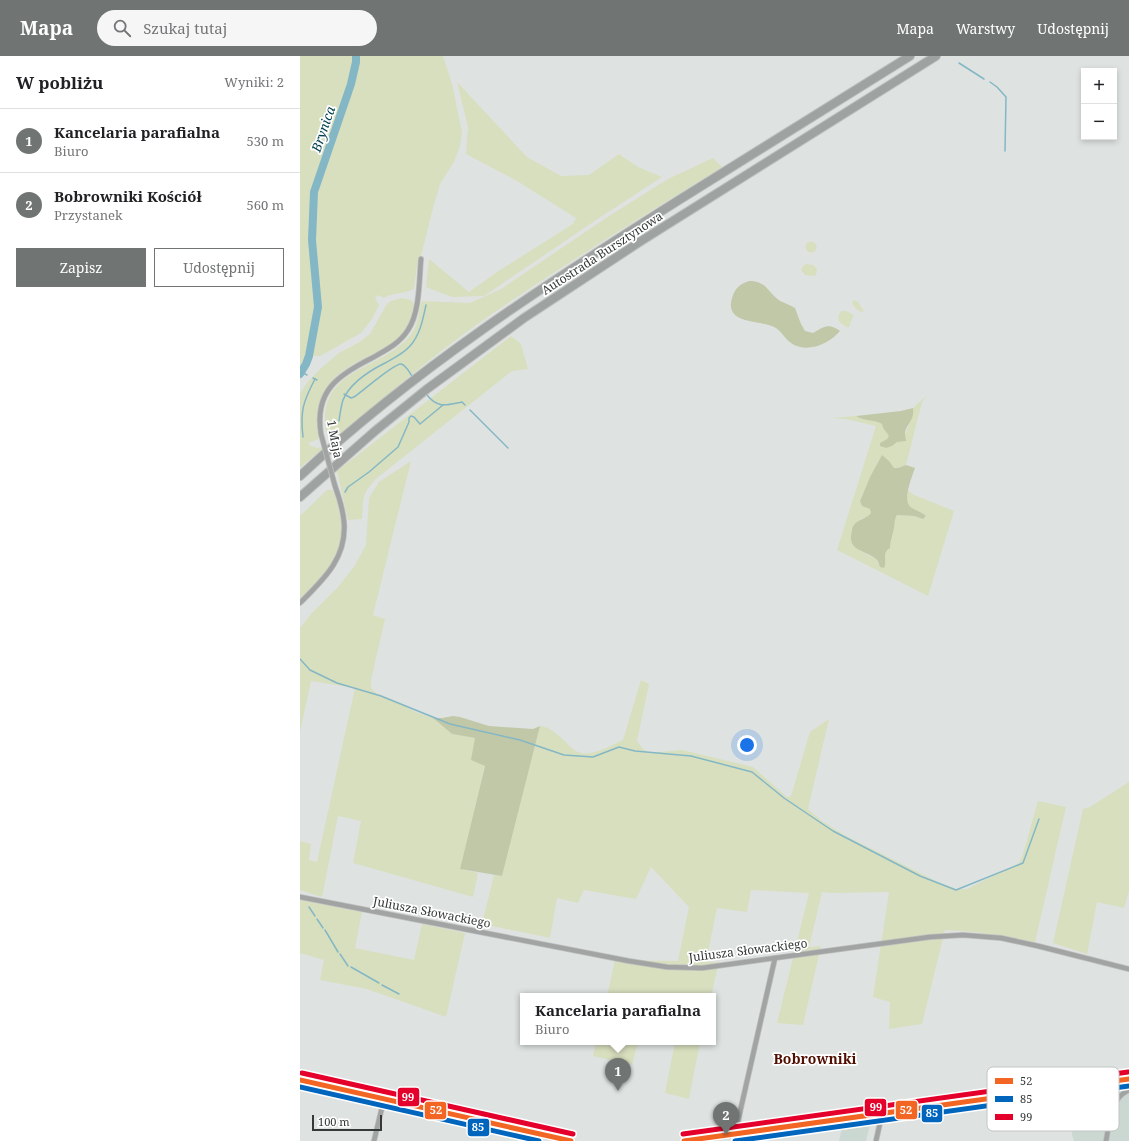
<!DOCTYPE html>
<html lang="pl">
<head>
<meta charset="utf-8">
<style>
	body { margin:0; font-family:"Noto Serif",serif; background:#f6f6f6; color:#202124 }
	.controls { position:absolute; right:12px; top:12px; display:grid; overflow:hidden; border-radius:0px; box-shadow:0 2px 6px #0003 }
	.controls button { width:36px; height:36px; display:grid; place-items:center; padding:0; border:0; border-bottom:1px solid #e0e0e0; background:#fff; color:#202124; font:20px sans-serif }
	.scale { position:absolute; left:12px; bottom:10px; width:70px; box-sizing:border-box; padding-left:4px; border:2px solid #353a38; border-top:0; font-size:11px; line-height:14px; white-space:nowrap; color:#353a38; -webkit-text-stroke:3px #fff; paint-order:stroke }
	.you { position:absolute; left:447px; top:689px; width:14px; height:14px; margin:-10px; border:3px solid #fff; border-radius:50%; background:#1a73e8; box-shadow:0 0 0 6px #1a73e833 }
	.badge { display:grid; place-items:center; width:26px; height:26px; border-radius:50%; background:#707573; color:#fff; font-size:13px; font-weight:700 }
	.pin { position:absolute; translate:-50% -33px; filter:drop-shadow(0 1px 2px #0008) }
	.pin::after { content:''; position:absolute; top:21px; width:14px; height:12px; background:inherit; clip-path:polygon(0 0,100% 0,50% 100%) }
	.popup { position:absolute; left:220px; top:937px; width:196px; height:52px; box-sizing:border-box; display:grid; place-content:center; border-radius:0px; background:#fff; filter:drop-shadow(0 1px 3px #0005); font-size:13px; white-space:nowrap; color:#757577 }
	.popup b { font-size:15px; color:#202124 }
	.popup::after { content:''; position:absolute; left:50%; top:100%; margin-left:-8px; border:8px solid transparent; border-top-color:#fff }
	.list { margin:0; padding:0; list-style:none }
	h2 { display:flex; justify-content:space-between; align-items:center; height:52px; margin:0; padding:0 16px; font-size:17px }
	h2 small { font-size:13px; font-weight:400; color:#757577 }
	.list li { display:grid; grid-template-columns:26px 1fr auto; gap:12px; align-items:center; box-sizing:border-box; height:64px; padding:0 16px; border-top:1px solid #e0e0e0 }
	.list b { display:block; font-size:15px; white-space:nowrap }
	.list p { margin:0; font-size:13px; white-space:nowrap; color:#757577 }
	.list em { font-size:13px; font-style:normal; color:#757577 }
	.actions { display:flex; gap:8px; padding:12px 16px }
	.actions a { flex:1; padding:9px 0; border:1px solid #707573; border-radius:0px; text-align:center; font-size:14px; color:#707573 }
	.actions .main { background:#707573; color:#fff }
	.icon { flex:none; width:22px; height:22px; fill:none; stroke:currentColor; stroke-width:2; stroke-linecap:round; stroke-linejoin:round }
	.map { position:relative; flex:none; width:829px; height:1085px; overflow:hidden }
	header { display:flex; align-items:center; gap:24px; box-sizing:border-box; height:56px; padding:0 20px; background:#707573; color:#fff }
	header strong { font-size:19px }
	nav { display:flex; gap:22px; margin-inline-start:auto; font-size:14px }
	.search { width:280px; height:36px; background:#f6f6f6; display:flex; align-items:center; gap:10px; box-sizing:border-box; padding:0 14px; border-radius:22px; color:#757577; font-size:15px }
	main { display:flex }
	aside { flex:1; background:#fff }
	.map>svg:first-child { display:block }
	.built { fill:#cbd8d2 }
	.green { fill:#d8dfbe }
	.forest { fill:#c1c8a8 }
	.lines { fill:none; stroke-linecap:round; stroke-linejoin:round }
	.stream { stroke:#84b7c5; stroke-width:1.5 }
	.river { stroke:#84b7c5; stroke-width:8 }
	.street-casing { stroke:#bdc0bf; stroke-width:6 }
	.secondary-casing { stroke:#bdc0bf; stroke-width:8 }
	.highway-casing { stroke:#bdc0bf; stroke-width:10 }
	.street { stroke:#a2a4a4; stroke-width:4.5 }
	.secondary { stroke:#a1a3a3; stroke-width:7 }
	.highway { stroke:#9ea2a1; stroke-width:8 }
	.street-bridge-casing { stroke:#bdc0bf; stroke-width:6; stroke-linecap:butt }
	.street-bridge { stroke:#a2a4a4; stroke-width:4.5 }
	.bus-1-casing { stroke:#fff; stroke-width:8 }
	.bus-2-casing { stroke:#fff; stroke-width:8 }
	.bus-3-casing { stroke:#fff; stroke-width:8 }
	.bus-1 { stroke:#f26522; stroke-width:5 }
	.bus-2 { stroke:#0065bd; stroke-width:5 }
	.bus-3 { stroke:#e4002b; stroke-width:5 }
	.labels { text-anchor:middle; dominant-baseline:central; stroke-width:3.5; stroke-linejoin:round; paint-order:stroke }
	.street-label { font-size:12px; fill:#353a38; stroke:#fff }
	.water-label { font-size:13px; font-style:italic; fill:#004151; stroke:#fff }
	.quarter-label { font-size:14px; font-weight:bold; fill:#500e00; stroke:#fff }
	.key { fill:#fff; stroke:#c2c4c3; stroke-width:1 }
	.key-label { font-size:11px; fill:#353a38 }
	.line-badge { stroke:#fff; stroke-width:1.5 }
	.badge-label { font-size:11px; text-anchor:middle; font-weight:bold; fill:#fff }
</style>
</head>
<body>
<header>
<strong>Mapa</strong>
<div class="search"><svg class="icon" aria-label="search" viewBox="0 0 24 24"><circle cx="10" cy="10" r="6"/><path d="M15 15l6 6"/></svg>Szukaj tutaj</div>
<nav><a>Mapa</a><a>Warstwy</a><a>Udostępnij</a></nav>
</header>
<main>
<aside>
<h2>W pobliżu<small>Wyniki: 2</small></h2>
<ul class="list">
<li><span class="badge">1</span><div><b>Kancelaria parafialna</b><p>Biuro</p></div><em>530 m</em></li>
<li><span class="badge">2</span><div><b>Bobrowniki Kościół</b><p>Przystanek</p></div><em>560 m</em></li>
</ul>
<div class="actions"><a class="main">Zapisz</a><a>Udostępnij</a></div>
</aside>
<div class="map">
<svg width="829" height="1085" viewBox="0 0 829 1085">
	<rect width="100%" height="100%" fill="#dee3e1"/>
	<g class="built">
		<polygon points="829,1030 829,1085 774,1085 772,1079 775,1039"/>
		<polygon points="571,1064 566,1085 539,1085 543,1067"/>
	</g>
	<g class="green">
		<path d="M0,0h143l9,28 10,48 -2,14 -6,16 -14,22 -7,24 -12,48 -3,3 -4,30c-10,5 -20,3 -30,9l-6,-3 -3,3 4,7 -7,14 -11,14 -41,23 -14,-1 -6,11z"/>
		<polygon points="157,26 227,101 261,120 289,119 319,98 338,111 362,121 296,164 184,240 152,241 126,231 129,203 169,236 200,214 273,168 276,162 217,125 166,98 168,71"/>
		<path d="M413,102l9,9c-82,51 -164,101 -243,156 -52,37 -100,79 -149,120l-1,-4 4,-6 -7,-1c-9,-67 56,-59 86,-99 6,-8 7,-22 10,-32l48,2 31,-14 108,-73 59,-37z"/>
		<circle cx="511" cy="191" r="5.5"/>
		<polygon points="506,208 513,209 517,213 516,219 514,220 505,219 501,214 503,210"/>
		<path d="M102,242l9,2 3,4c-2,11 -5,22 -13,31 -8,10 -22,16 -34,22 -38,18 -55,37 -48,82l-11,4 3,3 6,2 4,-1 1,2 -22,19v-74l6,-10 12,-13 21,-18 19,-10 12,-9 17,-30 4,-3z"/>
		<polygon points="554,244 558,246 564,255 562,256 556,253 552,247"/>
		<path d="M542,255h4l8,4 -3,6 -1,4 -1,2h-3c-7,-6 -10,-6 -6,-15z"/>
		<path d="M211,280l10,8 7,25 -16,2 -135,107c-15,15 -14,21 -15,41l-14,1 -11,-49z"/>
		<path d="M626,340l-4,6 -16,63 -8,3h-5l-4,-7 -7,-6 -12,22 -10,24 2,5 8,3 1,4 -2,3 -8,3 -1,32 16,8 4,8 6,-4c-1,-7 -2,-11 4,-15 0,-7 3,-13 4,-20 1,-5 0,-8 3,-13l17,1 9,3v-6c-15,-6 -17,-6 -15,-23l4,4 42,17 -26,85 -91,-46 39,-124 -30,-7 -14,-1 24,-2c8,6 18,3 26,8 2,11 15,11 -2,19l12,3 5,-4 9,-3 -1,-4 8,-22v-5z"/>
		<polygon points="111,405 73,559 85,563 71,624 71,632 75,636 116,656 133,662 152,678 175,682 185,709 160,813 178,817 173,841 53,807 61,765 38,760 22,841 0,834 0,785 11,788 9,804 17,806 55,632 11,625 0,676 0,572 11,558 38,531 54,511 66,489 69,442 79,426"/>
		<path d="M27,434h5l2,3c4,12 7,24 8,37 1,29 -23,50 -42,69v-83z"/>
		<path d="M341,624l8,4 -12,57 6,8 6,4 33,-3 71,17 34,30 4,-1 19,-64 19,-13 -21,90 14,12 22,14 96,48 16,6h11l52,-26 4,-9 15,-53 28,6 -31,135 -60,-10 -30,-2 -23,94 -33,5 1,-27 -17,-5 16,-105 -58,1 -9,-1 -13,55 12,-1 -18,79 -26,-2 32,-130 -58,-3 -4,22 -30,-4 -11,54h13l-8,34h-104l8,-36 63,1 11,-54 -38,-40 -15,32 -52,-9 -6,13 -21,-5 -7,40 -68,-14 12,-49 8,1 38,-150c8,1 12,4 19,10 7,5 13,15 22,17 12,3 31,-8 42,-13z"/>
		<polygon points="829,726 829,835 824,852 797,846 787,898 753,887 783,753 790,751"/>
		<polygon points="0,844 62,856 55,892 114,904 122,868 165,877 146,961 67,933 20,924 24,904 0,897"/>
		<polygon points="296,986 338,986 332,1009 293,1000"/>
		<polygon points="375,986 400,986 389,1043 365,1037"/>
	</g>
	<g class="forest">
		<path d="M449,225c18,0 18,11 31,20 5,2 10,4 15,7l6,16 4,7 8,2c12,-7 16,-10 27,-2 -11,13 -33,23 -49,12 -6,-4 -9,-11 -15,-15 -15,-9 -52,-2 -44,-30 3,-10 8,-14 17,-17z"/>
		<path d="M613,352c2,13 -8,17 -8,26 0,2 1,5 1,7l-9,1 -5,4 -6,2 -6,-2v-3c17,-8 4,-8 2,-19 -8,-5 -18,-2 -26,-8l45,-5z"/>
		<path d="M582,399l7,6 5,7h4l8,-3 9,3c-3,9 -14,34 -3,40 5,3 10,4 14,8l-3,3 -9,-3 -17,-1c-3,5 -2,8 -3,13 -1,7 -4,13 -4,20 -9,6 -2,11 -6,20l-4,-1c-1,-3 -2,-7 -4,-8 -11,-9 -30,-8 -24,-28 0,-2 0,-4 2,-6 4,-6 13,-6 17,-12l-1,-4 -8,-3 -2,-5 10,-24z"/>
		<polygon points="153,660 160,661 189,670 233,673 240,670 202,820 160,813 185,710 171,704 175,682 152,678 133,662 142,662"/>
	</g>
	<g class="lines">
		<g class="stream">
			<polyline points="659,7 684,23"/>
			<polyline points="690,26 697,31 706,41 705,95"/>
			<polyline points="1,316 7,319"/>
			<polyline points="13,322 17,324"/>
			<path d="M44,338l7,4 3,-1c8,-5 40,-34 47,-33 5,1 8,8 11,12"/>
			<path d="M127,339c11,14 20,10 35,7l3,3"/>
			<polyline points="170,354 208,392"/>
			<path d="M39,365c1,-7 2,-15 4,-21 7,-17 26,-29 42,-37 9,-5 18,-9 25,-17 10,-11 13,-27 16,-41"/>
			<path d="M3,381c-3,-26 0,-35 12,-58"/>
			<polyline points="45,436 48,431 69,416 98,391 109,366 109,362 111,360 114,361 120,368 143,349"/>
			<polyline points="0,603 10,614 37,627 81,640 150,668 220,684 264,699 293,701 319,691 335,695 391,700 452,716 484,742 533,775 620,820 656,834 723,807 739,763"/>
			<polyline points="9,851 15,860"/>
			<polyline points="17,863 23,872"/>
			<polyline points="25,874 38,896"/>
			<polyline points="40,898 48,910"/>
			<polyline points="51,911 79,927"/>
			<polyline points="82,929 99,938"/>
		</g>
		<polyline class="river" points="0,318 6,308 9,300 18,251 12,184 14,136 51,28 56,6 56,0"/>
		<defs>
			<g id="street">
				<path d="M21,378c-7,-43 17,-59 51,-76 14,-8 27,-14 36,-28 12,-18 11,-49 13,-71"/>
				<path d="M0,547c24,-24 47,-45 44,-81 -1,-12 -5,-25 -9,-36"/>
				<polyline points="0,841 329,905 367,911 402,912 630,881 663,879 701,882 738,890 829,913"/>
				<polyline points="435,1078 475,902"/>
				<polyline points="74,1085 84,1043"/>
				<polyline points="576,1085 582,1058"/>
				<path d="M806,1085c4,-19 3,-42 23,-51"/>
			</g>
			<g id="secondary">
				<polyline points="0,1024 271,1085"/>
				<polyline points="384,1085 829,1023"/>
			</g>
			<g id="highway">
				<path d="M0,420c115,-107 246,-192 379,-276 77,-48 154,-96 231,-144"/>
				<polyline points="0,441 75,375 127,333 224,262 341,185 636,0"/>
			</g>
		</defs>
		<use href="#street" class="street-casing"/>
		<use href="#secondary" class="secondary-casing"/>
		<use href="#highway" class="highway-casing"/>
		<use href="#street" class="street"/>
		<use href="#secondary" class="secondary"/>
		<use href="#highway" class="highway"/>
		<defs>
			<polyline id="street-bridge" points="21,378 35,430"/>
		</defs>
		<use href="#street-bridge" class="street-bridge-casing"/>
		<use href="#street-bridge" class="street-bridge"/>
		<defs>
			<g id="bus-1">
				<polyline points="0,1024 271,1085"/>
				<polyline points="384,1085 829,1023"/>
			</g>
			<g id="bus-2">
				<polyline points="0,1031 239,1085"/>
				<polyline points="435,1085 829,1030"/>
			</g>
			<g id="bus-3">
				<polyline points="2,1017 273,1078"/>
				<polyline points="383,1078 828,1016"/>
			</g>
		</defs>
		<use href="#bus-1" class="bus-1-casing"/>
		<use href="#bus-2" class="bus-2-casing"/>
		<use href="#bus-3" class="bus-3-casing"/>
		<use href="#bus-1" class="bus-1"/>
		<use href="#bus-2" class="bus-2"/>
		<use href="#bus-3" class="bus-3"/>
	</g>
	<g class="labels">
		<g class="street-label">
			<text transform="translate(302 197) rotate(-33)">Autostrada Bursztynowa</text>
			<text transform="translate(35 383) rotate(79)">1 Maja</text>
			<text transform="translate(132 856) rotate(11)">Juliusza Słowackiego</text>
			<text transform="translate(448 894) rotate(-7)">Juliusza Słowackiego</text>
		</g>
		<g class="water-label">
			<text transform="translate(23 73) rotate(-71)">Brynica</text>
		</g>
		<g class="quarter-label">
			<text x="515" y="1002">Bobrowniki</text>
		</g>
	</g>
	<rect x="687" y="1011" width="132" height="64" rx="6" class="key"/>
	<rect x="695" y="1022" width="18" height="6" fill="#f26522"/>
	<rect x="695" y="1040" width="18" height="6" fill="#0065bd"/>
	<rect x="695" y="1058" width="18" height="6" fill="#e4002b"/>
	<g class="key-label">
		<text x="720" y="1029">52</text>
		<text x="720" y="1047">85</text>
		<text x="720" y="1065">99</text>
	</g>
	<g class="line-badge">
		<rect x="97" y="1031" width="23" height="20" rx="4" fill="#e4002b"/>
		<rect x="564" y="1042" width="23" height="19" rx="4" fill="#e4002b"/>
		<rect x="595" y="1044" width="23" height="20" rx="4" fill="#f26522"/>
		<rect x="124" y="1045" width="23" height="19" rx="4" fill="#f26522"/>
		<rect x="621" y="1048" width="22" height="19" rx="4" fill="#0065bd"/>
		<rect x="167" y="1062" width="23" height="19" rx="4" fill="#0065bd"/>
	</g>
	<g class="badge-label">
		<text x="108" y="1045">99</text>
		<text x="576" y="1055">99</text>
		<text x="606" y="1058">52</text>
		<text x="136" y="1058">52</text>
		<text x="632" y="1061">85</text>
		<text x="178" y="1075">85</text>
	</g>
</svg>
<div class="controls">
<button>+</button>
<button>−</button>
</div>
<div class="scale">100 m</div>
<div class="you"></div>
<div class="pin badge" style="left:318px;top:1035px">1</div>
<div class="popup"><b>Kancelaria parafialna</b>Biuro</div>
<div class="pin badge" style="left:426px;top:1079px">2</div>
</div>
</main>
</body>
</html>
